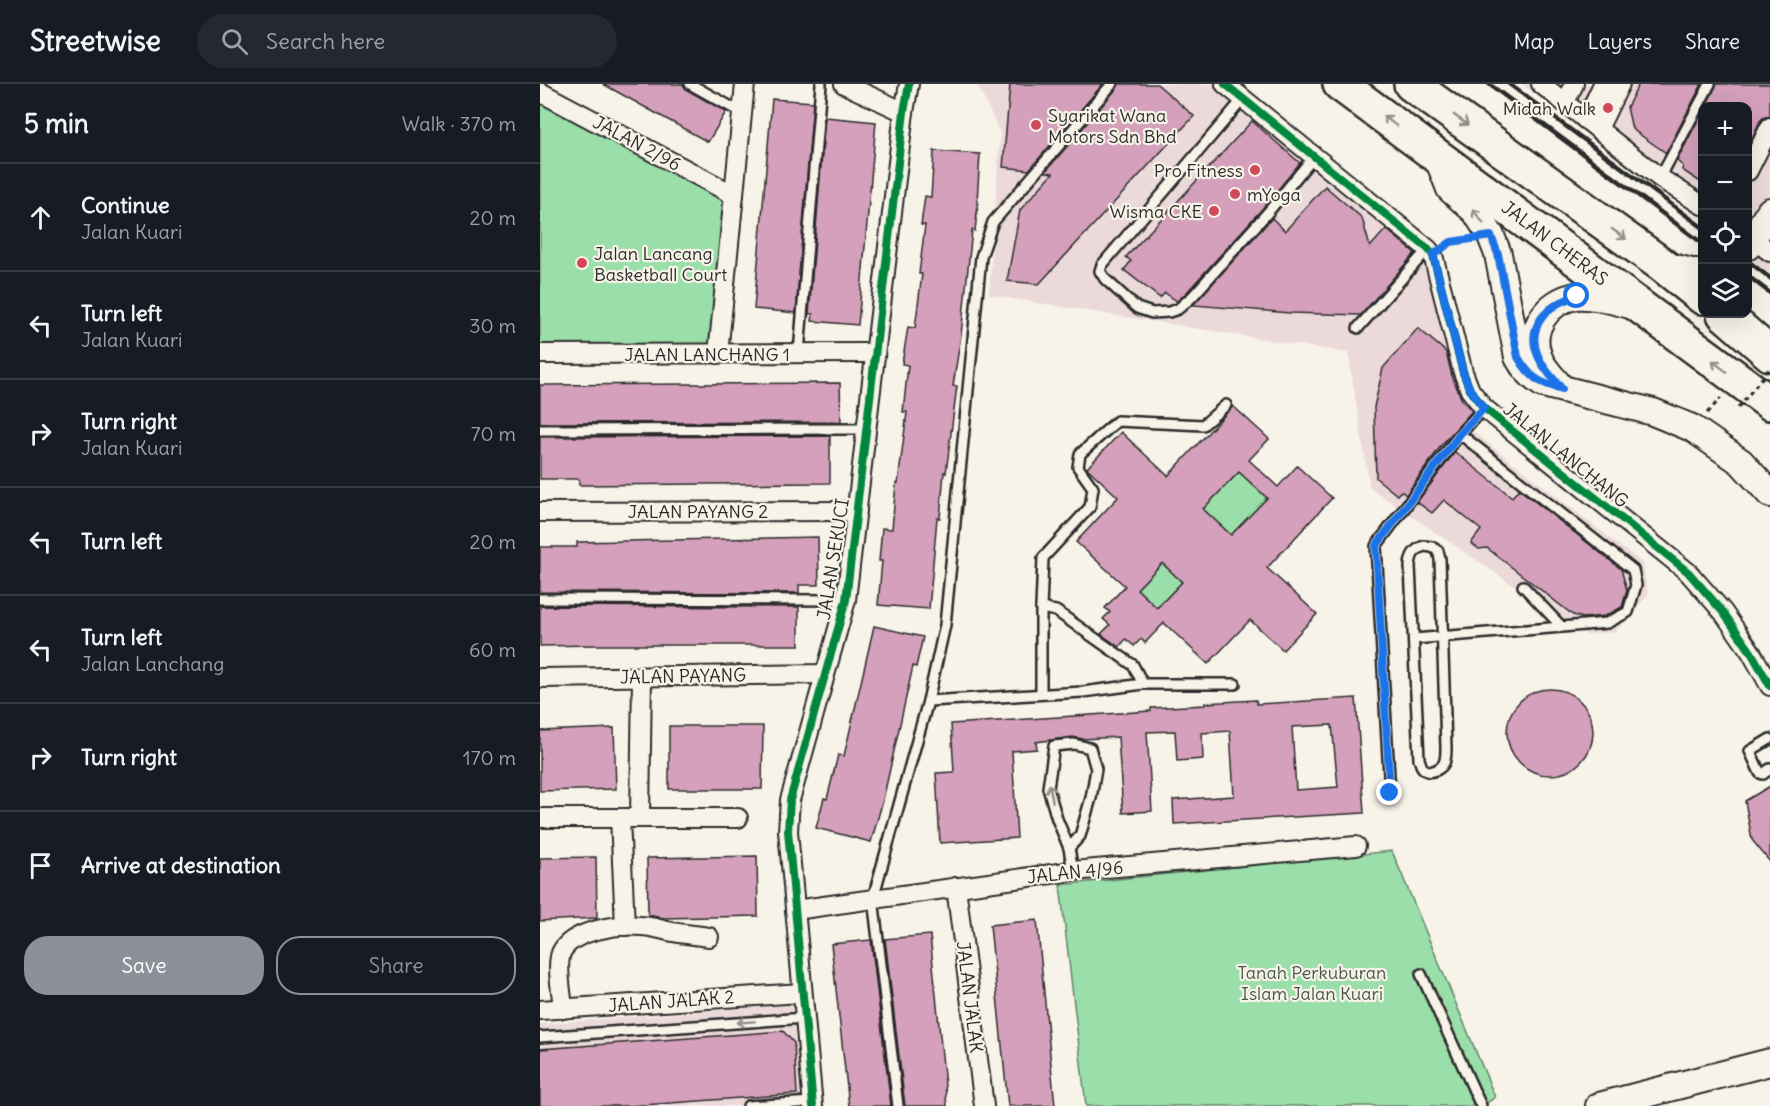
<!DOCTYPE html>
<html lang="en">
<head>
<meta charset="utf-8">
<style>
	body { margin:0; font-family:Delius,sans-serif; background:#242831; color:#f1f3f6 }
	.controls { position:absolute; right:18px; top:18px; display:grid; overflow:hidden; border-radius:12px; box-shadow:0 6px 24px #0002 }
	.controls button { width:54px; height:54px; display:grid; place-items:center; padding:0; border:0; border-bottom:2px solid #363941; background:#171b24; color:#f1f3f6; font:30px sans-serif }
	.stop { position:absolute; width:18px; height:18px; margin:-14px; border:4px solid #1a73e8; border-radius:50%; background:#fff }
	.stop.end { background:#1a73e8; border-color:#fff; box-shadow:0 2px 6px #0008 }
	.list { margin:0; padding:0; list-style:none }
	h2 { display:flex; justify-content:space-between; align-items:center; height:78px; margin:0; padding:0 24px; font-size:26px }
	h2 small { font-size:20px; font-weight:400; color:#9ea1a6 }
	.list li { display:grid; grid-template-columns:39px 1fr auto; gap:18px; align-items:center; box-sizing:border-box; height:108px; padding:0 24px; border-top:2px solid #363941 }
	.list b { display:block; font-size:22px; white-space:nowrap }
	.list p { margin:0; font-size:20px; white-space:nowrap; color:#9ea1a6 }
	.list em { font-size:20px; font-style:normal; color:#9ea1a6 }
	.actions { display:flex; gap:12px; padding:18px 24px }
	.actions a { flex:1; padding:14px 0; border:2px solid #8c9099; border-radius:24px; text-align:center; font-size:21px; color:#8c9099 }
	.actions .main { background:#8c9099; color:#fff }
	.icon { flex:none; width:33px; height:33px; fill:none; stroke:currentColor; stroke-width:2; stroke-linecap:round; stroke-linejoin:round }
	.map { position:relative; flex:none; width:1230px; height:1022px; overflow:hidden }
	header { display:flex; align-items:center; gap:36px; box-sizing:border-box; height:84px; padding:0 30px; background:#171b24; border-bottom:2px solid #363941 }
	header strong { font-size:28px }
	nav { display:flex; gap:33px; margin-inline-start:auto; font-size:21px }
	.search { width:420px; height:54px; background:#242831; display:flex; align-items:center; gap:15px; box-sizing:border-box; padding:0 21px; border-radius:33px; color:#9ea1a6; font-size:22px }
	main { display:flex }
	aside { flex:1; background:#171b24 }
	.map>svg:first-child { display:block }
	.built { fill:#ecdada }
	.green { fill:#9adea9; stroke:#62846a; stroke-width:1.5 }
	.building { fill:#d4a0bb; stroke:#2b2b2b; stroke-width:1.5; fill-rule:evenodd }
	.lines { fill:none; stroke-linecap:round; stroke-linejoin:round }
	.lane-casing { stroke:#2b2b2b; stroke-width:14 }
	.street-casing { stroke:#2b2b2b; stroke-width:22 }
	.secondary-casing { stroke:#2b2b2b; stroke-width:30 }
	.highway-casing { stroke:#2b2b2b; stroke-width:38 }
	.path { stroke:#2b2b2b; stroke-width:3; stroke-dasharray:4.5 4.5; stroke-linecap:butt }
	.lane { stroke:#f7f3e8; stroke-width:9 }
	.street { stroke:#f7f3e8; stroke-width:18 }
	.secondary { stroke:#f7f3e8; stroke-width:26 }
	.highway { stroke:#f7f3e8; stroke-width:33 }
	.rail { stroke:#2b2b2b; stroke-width:4.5 }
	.path-bridge { stroke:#2b2b2b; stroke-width:3; stroke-dasharray:4.5 4.5; stroke-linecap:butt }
	.cycleway-casing { stroke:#f7f3e8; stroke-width:11 }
	.cycleway { stroke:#00873e; stroke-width:8 }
	.oneway { stroke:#918f8a }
	.route { stroke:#1a73e8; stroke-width:8 }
	.poi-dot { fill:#d1495b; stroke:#f7f3e8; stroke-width:2 }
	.labels { text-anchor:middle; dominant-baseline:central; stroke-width:4.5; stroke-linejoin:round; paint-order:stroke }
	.poi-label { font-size:18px; fill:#2b2b2b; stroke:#f7f3e8; text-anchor:end }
	.street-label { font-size:18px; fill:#2b2b2b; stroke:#f7f3e8 }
	.park-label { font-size:18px; fill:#47584a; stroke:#f7f3e8 }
</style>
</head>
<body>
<header>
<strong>Streetwise</strong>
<div class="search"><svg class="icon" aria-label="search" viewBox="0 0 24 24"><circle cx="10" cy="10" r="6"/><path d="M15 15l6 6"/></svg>Search here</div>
<nav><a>Map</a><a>Layers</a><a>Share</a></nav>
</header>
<main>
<aside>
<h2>5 min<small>Walk · 370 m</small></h2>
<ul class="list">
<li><svg class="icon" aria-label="ahead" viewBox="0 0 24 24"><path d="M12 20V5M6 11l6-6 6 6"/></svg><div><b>Continue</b><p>Jalan Kuari</p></div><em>20 m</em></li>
<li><svg class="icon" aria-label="left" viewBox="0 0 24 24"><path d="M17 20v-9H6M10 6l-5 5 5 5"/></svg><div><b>Turn left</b><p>Jalan Kuari</p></div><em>30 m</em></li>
<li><svg class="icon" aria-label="right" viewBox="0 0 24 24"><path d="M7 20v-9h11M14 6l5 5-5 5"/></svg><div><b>Turn right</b><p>Jalan Kuari</p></div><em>70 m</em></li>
<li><svg class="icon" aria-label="left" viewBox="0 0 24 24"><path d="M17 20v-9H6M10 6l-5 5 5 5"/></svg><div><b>Turn left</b></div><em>20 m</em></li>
<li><svg class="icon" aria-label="left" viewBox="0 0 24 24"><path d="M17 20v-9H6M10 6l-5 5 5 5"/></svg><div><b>Turn left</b><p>Jalan Lanchang</p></div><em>60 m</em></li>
<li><svg class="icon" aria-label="right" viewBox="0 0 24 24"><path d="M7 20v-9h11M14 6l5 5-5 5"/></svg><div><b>Turn right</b></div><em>170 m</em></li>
<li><svg class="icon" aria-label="arrive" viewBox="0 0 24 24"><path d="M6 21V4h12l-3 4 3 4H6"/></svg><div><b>Arrive at destination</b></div></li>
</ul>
<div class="actions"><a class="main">Save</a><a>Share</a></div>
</aside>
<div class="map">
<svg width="1230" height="1022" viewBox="0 0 1230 1022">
	<rect width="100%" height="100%" fill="#f7f3e8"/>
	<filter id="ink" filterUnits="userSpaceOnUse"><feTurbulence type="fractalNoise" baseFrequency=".0167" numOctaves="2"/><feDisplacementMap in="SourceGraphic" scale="12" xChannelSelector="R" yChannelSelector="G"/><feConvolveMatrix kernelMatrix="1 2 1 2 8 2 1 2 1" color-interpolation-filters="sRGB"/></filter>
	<g filter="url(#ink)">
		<g class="built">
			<polygon points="437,0 675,0 887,174 942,332 930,345 1103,480 1108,511 1075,548 1047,551 830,404 808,269 449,211 460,49"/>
			<polygon points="982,0 1230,0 1230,191 1208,171 1208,22 1162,22 1162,136"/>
			<polygon points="258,920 266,1022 0,1022 0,940"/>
		</g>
		<g class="green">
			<polygon points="0,8 194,111 178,270 0,270"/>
			<polygon points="699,388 727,414 691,451 663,425"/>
			<polygon points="622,479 642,498 617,524 597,505"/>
			<polygon points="852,767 955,1013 943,1022 546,1022 520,801"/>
		</g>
		<g class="building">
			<polygon points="63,0 143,0 147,6 186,28 168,58"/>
			<polygon points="470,0 563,0 489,86 463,83"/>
			<polygon points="579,0 617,0 654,32 499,200 467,197 480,126 513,89 505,88 577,4"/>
			<polygon points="1099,0 1162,0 1126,69 1092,45 1087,23"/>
			<polygon points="1177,0 1230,0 1230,32 1224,33 1220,37 1208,63 1208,22 1166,22"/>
			<polygon points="232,15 273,18 256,229 214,225"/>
			<polygon points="1162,28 1162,99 1142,86 1143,82 1137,77"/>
			<polygon points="285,33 336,38 318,241 272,237 273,230 269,230"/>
			<polygon points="712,37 760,79 722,125 647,208 637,217 625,209 620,214 584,186 591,177 586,173"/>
			<polygon points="394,67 440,70 437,118 438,118 435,147 432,146 421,251 413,302 417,302 413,333 406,389 404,388 400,434 397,434 389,525 338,521 342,477 339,477 342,444 352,445 356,399 358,399 367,328 363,328 368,281 362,280 368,243 375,244 382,190 379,190 385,141 381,141 385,112 391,113"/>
			<polygon points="785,102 822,134 830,163 846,145 875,169 821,231 750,229 653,221 732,134 745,147"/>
			<polygon points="878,244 906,268 912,292 922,316 932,327 903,359 866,411 861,407 857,411 836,394 834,323 843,284"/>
			<polygon points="300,299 301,338 0,339 0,301"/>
			<path d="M693,322l36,33 -20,21 29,27 19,-21 35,32 -65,70 50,46 -34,36 -33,-30 -42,44 -44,-41 -19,20 -4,-4 -7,7 -8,-7 -7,8 -18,-13 9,-9 -7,-6 7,-7 -5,-4 20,-22 -49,-44 42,-45 -31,-29 34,-36 47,44zM699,388l28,26 -36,37 -28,-26zM622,479l20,19 -25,26 -20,-19z"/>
			<polygon points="290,352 290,399 39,401 39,395 0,395 0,353"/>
			<polygon points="915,368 972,413 979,405 1081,485 1087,506 1082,523 1065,532 1043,534 1033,531 947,464 939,465 931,459 941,446 904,416 892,429 877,418"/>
			<polygon points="278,453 279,501 259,501 259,509 0,508 0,463 37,463 37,458"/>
			<polygon points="0,522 259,523 259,561 54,561 0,562"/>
			<polygon points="334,542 383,553 376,583 373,582 343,716 331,758 276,744 284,714 287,715 298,671 304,672"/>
			<circle cx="1010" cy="648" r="43"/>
			<path d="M816,614l8,115 -190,11 -1,-24 61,-4 -4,-65 -28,2 1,26 -26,2 -2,-30 -28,1 5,79 -29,2 -5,-76 -36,2 -9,-2 -37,5 1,7 -25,2 5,87 -77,5 -4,-70 18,-1 -3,-48 200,-13v-3l54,-3v-2l51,-3 1,4zM792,641l6,62 -42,3 -4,-63z"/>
			<polygon points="129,642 223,642 222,705 129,705"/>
			<polygon points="74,644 76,705 0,707 0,647"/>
			<polygon points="1230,702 1230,778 1212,756 1205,717"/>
			<polygon points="217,772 218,832 124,834 108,831 107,774"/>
			<polygon points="56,773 57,834 0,837 0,774"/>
			<polygon points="497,836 515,1022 468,1022 450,841"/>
			<polygon points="390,851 407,1022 365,1022 345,855"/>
			<polygon points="331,856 351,1022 309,1022 291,860"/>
			<polygon points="243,947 254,959 257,1010 89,1022 0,1022 0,965"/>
		</g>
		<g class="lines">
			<defs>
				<g id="lane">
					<polyline points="150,0 202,29"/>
					<polyline points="703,15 562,181 560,187 565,195 597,224 612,229 629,228 638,225 652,213 729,127 774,72"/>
					<polyline points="1120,94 1170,0"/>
					<polyline points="818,244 888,165"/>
					<polyline points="259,269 281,0"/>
					<polyline points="0,346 326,345"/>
					<polyline points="920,350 1093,486 1096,501 1088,528 1067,539 1022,543 983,502"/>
					<path d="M884,462l8,1 6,4 2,8 6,189c0,5 0,11 -2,15 -4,7 -15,12 -21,5 -2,-1 -3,-7 -4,-9l-9,-193c1,-11 4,-16 14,-20z"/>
					<polyline points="0,515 306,516"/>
					<polyline points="501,524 503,474 550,423 553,404 538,383 540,370 577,337 663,341 686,321"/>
					<polyline points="874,555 1022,543"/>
					<polyline points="501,610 501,524 516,527 593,581 603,600"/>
					<polyline points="388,617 543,608 603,600 695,600"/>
					<polyline points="1230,655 1210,667 1220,689 1223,690 1230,685"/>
					<polyline points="850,709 836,462 920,350 944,324"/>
					<polyline points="529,764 540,752 551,714 556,685 550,664 534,660 514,662 508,704 517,735 529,764 533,787"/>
					<polyline points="881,890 941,1022"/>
					<polyline points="0,953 265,934"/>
					<polyline points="208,1022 273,1018"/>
					<polyline points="358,1022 333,814 388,617 405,541 441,173 453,138 572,0"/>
				</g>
				<g id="street">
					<polyline points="304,0 364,28"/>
					<polyline points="685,0 888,165 893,171 923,288 930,306 944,324 1148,488 1183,528 1211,568 1230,602"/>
					<polyline points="1001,0 1120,94 1162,121"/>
					<polyline points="0,8 194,111"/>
					<polyline points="1025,18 1034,0"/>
					<polyline points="1046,36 1063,0"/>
					<polyline points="1058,45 1080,0"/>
					<polyline points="1208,87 1230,43"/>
					<polyline points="1208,151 1230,168"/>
					<polyline points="0,270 335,269"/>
					<polyline points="178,270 205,0"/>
					<polyline points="0,428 317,427"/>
					<polyline points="0,594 285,590"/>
					<polyline points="0,734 198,734"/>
					<polyline points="80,734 85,842"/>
					<polyline points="100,734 102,593"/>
					<polyline points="416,803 444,1022"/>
					<polyline points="255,826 533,787 816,762"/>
					<path d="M23,925c-1,-15 -7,-42 -2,-56 10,-23 58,-29 80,-27 9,0 18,3 27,5 13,3 27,4 41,6"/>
					<polyline points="0,926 262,909"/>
					<polyline points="273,1022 248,747 250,716 306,516 364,28 369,0"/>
				</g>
				<g id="secondary">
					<path d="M897,72l13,33 26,23 15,24 7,18 20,103c6,12 14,20 25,27l110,28 39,16 49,34 29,32"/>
					<polyline points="1208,162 1230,127"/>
					<polyline points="1124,181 1152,188 1162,188"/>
					<path d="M1018,300c-7,-8 -15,-16 -19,-26 -12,-28 8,-57 37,-62 19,-2 41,6 59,10"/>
					<polyline points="1059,1022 1230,978"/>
				</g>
				<g id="highway">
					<polyline points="800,0 1230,319"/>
					<polyline points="871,0 1121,180 1162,213"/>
					<polyline points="1184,230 1230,270"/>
				</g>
			</defs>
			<use href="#lane" class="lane-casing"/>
			<use href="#street" class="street-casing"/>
			<use href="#secondary" class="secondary-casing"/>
			<use href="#highway" class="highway-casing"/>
			<g class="path">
				<polyline points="907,161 911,157 929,155"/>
				<polyline points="1167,329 1181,314"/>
			</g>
			<use href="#lane" class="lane"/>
			<use href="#street" class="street"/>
			<use href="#secondary" class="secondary"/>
			<use href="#highway" class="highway"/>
			<g class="rail">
				<polyline points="949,0 1162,159"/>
				<polyline points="969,0 1162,143"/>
				<polyline points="1208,177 1230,194"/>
				<polyline points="1208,192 1230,209"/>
			</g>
			<polyline class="path-bridge" points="1198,324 1230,284"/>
			<defs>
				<g id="cycleway">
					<polyline points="685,0 888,165 893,171 923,288 930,306 944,324 1148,488 1183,528 1211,568 1230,602"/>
					<polyline points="273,1022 248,747 250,716 306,516 364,28 369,0"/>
				</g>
			</defs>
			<use href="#cycleway" class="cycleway-casing"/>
			<use href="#cycleway" class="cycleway"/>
		</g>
		<defs><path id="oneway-shaft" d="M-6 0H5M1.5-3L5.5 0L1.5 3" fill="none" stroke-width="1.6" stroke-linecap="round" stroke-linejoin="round" transform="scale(1.5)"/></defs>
		<g class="oneway">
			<use href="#oneway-shaft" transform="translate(921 36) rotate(36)"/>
			<use href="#oneway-shaft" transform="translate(850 37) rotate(-143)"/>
			<use href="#oneway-shaft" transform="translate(938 132) rotate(-127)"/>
			<use href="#oneway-shaft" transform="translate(1079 150) rotate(36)"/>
			<use href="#oneway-shaft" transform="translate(1179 282) rotate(-143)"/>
			<use href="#oneway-shaft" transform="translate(511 709) rotate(-101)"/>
			<use href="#oneway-shaft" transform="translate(206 938) rotate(176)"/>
		</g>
	</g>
	<g class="lines" filter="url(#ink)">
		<path class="route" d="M850,709l-14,-247 84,-112 24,-26 -14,-18 -7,-18 -30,-117 18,-13 40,-6 7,18 20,103c12,21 21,26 44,32 -8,-10 -18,-19 -23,-31 -15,-32 9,-54 38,-62"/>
	</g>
	<g class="poi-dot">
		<circle cx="1068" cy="24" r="6"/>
		<circle cx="496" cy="41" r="6"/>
		<circle cx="715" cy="86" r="6"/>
		<circle cx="695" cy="110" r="6"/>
		<circle cx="674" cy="127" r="6"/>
		<circle cx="42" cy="179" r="6"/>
	</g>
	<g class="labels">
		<g class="poi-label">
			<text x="1056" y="24">Midah Walk</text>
			<text x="508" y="31" text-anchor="start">Syarikat Wana<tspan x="508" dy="21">Motors Sdn Bhd</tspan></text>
			<text x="703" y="86">Pro Fitness</text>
			<text x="707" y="110" text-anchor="start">mYoga</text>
			<text x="662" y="127">Wisma CKE</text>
			<text x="54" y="169" text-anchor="start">Jalan Lancang<tspan x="54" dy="21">Basketball Court</tspan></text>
		</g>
		<g class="street-label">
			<text transform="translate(97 59) rotate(28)">JALAN 2/96</text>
			<text transform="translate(1015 159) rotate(37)">JALAN CHERAS</text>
			<text x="167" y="270">JALAN LANCHANG 1</text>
			<text transform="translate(1026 371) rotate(39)">JALAN LANCHANG</text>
			<text x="158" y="427">JALAN PAYANG 2</text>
			<text transform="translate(293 475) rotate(-81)">JALAN SEKUCI</text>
			<text transform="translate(143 592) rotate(-1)">JALAN PAYANG</text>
			<text transform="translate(535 788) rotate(-6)">JALAN 4/96</text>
			<text transform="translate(430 913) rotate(83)">JALAN JALAK</text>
			<text transform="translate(131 917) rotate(-4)">JALAN JALAK 2</text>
		</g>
		<g class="park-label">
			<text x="772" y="888">Tanah Perkuburan<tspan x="772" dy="21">Islam Jalan Kuari</tspan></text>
		</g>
	</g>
</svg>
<div class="controls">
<button>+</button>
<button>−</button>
<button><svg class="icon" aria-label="locate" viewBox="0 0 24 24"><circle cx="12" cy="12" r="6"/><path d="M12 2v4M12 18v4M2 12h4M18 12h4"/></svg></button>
<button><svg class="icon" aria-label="layers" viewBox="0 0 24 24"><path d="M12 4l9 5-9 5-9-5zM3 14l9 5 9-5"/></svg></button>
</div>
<div class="stop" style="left:1037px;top:212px"></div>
<div class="stop end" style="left:850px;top:709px"></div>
</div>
</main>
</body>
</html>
